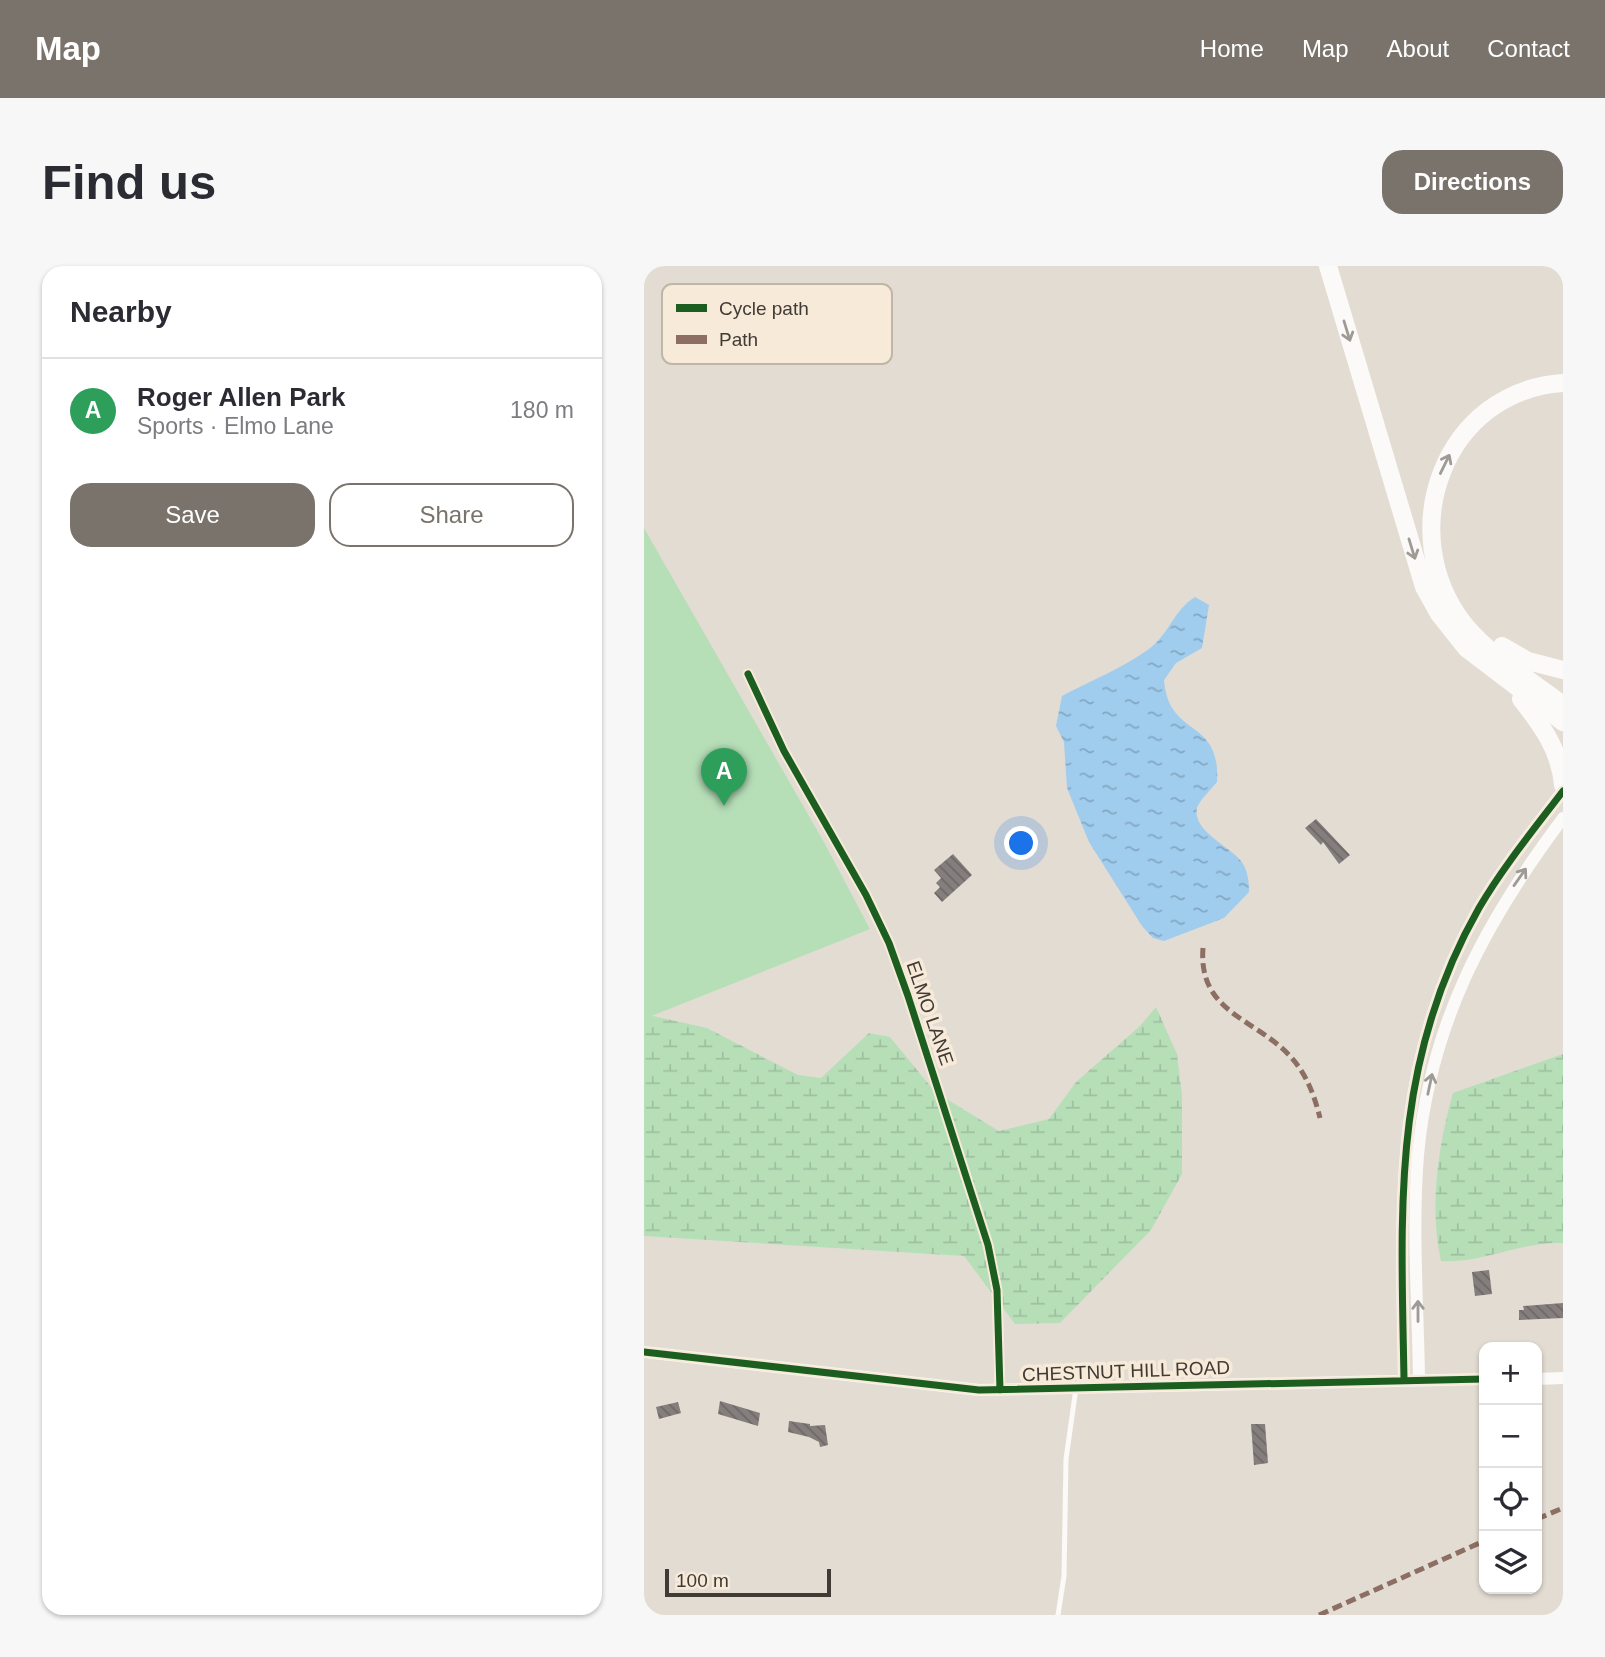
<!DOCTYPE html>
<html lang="en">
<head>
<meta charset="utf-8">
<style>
	body { margin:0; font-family:Helvetica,sans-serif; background:#f7f7f7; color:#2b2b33 }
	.controls { position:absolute; right:21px; bottom:21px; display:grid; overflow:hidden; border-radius:14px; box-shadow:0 2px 5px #0004 }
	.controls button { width:63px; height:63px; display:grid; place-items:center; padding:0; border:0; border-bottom:2px solid #e1e1e2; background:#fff; color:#2b2b33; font:35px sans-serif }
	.scale { position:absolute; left:21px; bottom:18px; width:166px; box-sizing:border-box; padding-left:7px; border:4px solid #403b35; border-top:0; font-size:19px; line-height:24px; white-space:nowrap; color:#403b35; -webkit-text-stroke:5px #f7ead9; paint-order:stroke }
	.you { position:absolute; left:378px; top:578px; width:24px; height:24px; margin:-18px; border:5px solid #fff; border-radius:50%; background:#1a73e8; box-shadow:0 0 0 10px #1a73e833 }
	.badge { display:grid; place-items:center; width:46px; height:46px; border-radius:50%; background:#79736c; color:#fff; font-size:23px; font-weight:700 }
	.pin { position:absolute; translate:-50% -58px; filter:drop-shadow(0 2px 4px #0008) }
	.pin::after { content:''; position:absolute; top:37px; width:24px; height:21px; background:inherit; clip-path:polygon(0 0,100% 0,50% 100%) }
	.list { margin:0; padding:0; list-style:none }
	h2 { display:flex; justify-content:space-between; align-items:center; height:91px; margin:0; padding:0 28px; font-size:30px }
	h2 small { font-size:23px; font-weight:400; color:#7c7c81 }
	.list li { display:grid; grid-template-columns:46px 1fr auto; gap:21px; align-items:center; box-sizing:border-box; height:105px; padding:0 28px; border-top:2px solid #e1e1e2 }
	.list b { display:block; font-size:26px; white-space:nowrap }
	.list p { margin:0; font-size:23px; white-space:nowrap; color:#7c7c81 }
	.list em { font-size:23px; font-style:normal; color:#7c7c81 }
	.actions { display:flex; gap:14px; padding:21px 28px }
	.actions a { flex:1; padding:16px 0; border:2px solid #79736c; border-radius:21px; text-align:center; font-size:24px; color:#79736c }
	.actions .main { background:#79736c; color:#fff }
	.icon { flex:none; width:38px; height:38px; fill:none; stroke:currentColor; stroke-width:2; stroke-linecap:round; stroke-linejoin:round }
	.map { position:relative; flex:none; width:919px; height:1349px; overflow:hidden; border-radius:21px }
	header { display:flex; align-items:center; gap:42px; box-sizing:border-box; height:98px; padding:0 35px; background:#79736c; color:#fff }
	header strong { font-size:33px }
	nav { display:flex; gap:38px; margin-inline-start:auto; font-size:24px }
	.intro { display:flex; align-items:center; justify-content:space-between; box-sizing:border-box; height:168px; padding:0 42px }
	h1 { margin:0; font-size:49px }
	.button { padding:18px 32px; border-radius:21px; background:#79736c; color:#fff; font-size:24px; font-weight:700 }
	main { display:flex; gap:42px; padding:0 42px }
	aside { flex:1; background:#fff; border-radius:21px; box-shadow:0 2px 5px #0004 }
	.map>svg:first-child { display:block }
	.wetland { fill:url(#wetland-marsh) }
	.park { fill:#b6dfb8 }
	.water { fill:url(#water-ripples) }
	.building { fill:url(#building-back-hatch) }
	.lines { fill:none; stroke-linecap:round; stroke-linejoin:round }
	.service { stroke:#fbfaf8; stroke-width:5 }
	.minor { stroke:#fbfaf8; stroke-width:10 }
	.tertiary { stroke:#fbfaf8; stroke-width:12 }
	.motorway { stroke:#fbfaf8; stroke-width:18 }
	.quiet { stroke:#8d6e63; stroke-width:5; stroke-dasharray:10 5; stroke-linecap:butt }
	.cycleway-casing { stroke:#f7ead9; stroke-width:11 }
	.cycleway { stroke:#1b5e20; stroke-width:7 }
	.oneway { stroke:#9e9a96 }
	.labels { text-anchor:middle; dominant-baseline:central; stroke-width:7; stroke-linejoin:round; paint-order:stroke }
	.street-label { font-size:19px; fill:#403b35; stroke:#f7ead9 }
	.key { fill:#f7ead9; stroke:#c0b6a8; stroke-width:2 }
	.key-label { font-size:19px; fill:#403b35 }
</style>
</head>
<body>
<header>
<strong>Map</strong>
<nav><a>Home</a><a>Map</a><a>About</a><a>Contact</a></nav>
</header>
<div class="intro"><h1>Find us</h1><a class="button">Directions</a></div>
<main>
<aside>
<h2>Nearby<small></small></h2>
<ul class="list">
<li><span class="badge" style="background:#2e9e5b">A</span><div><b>Roger Allen Park</b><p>Sports · Elmo Lane</p></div><em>180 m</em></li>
</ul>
<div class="actions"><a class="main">Save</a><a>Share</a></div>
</aside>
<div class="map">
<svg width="919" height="1349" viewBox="0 0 919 1349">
	<defs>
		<pattern id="wetland-marsh" width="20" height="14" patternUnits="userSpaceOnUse" patternTransform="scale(1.75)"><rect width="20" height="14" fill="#b6dfb8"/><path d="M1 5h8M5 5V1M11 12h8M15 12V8" fill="none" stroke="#9ec09f"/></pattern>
		<pattern id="water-ripples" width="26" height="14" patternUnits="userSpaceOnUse" patternTransform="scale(1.75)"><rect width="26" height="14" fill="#a0ccee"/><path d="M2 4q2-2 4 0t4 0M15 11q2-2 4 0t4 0" fill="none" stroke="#84a7c2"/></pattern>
		<pattern id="building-back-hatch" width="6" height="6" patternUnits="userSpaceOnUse" patternTransform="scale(1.75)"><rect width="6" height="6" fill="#847e7d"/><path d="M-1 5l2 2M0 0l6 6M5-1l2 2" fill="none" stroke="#6d6867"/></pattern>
	</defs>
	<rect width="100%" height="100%" fill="#e3dcd3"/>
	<path class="wetland" d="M512 741 533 788 538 829V908L507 964 416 1057 371 1058 320 990 0 970V748L63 762 154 809 177 812 225 767 246 771 291 826 355 865 405 853 432 816 496 760Z
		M919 788V977C877 975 839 998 797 995 785 942 794 879 809 827Z"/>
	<path class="park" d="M0 262 181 578 226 663 0 753Z"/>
	<path class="water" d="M551 331 565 339 558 382 532 397 520 414C525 474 577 450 573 516 567 523 556 534 553 542 548 565 586 580 597 595 604 604 605 616 605 626L580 652 520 675 509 672 498 660 445 576 423 522 420 476 412 460 418 430C446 415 479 402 505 383 526 367 529 345 551 331Z"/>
	<path class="building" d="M672 553 706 589 695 598 679 576 677 579 661 562Z
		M309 588 328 609 298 636 290 627 296 621 292 617 297 612 290 604Z
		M845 1004 848 1028 831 1030 828 1006Z
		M919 1037V1052L875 1054V1044H880L879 1040Z
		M76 1135 116 1147 114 1160 74 1148Z
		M34 1136 37 1147 15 1153 12 1141Z
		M145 1155 166 1158V1160L181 1159 184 1179 176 1181 175 1176 165 1171 144 1166Z
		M607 1158H621L624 1197 610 1199Z"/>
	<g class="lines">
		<path class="service" d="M414 1349 420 1310 422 1193 432 1122"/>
		<path class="minor" d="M104 408 140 485 222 629 245 677 264 730 344 979 353 1024 356 1124"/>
		<path class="tertiary" d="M0 1086 335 1124 840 1113
			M760 1113C757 944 747 796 835 642 859 601 890 563 919 525
			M775 1113C774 1039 768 963 774 889 786 758 841 656 919 552
			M893 1113 919 1112"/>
		<path class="motorway" d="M684 0 780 321 795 348 822 382 919 456
			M919 117C799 125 749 267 820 358 846 390 886 414 919 439
			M858 380 884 395 919 404
			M877 433C898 460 916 484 919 519"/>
		<path class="quiet" d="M559 682C554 746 610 752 645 789 662 807 670 828 676 852
			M893 1253 919 1242
			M675 1349 840 1275"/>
		<g class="cycleway-casing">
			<path id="cycleway" d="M104 408 140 485 222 629 245 677 264 730 344 979 353 1024 356 1124
				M0 1086 335 1124 840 1113
				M760 1113C757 944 747 796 835 642 859 601 890 563 919 525"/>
		</g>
		<use href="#cycleway" class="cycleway"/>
	</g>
	<defs><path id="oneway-shaft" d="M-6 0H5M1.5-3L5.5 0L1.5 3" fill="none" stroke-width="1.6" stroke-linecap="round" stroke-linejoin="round" transform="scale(1.75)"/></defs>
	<g class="oneway">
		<use href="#oneway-shaft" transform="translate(703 65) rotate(73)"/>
		<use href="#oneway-shaft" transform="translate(801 198) rotate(-64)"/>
		<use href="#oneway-shaft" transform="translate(768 283) rotate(73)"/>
		<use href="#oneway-shaft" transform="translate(876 611) rotate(-55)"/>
		<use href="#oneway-shaft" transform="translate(786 818) rotate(-78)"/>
		<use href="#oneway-shaft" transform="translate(774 1045) rotate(-90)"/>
	</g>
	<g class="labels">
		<g class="street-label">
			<text transform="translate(286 747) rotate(71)">ELMO LANE</text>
			<text transform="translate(482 1105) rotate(-2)">CHESTNUT HILL ROAD</text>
		</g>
	</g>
	<rect x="18" y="18" width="230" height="80" rx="10" class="key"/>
	<rect x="32" y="38" width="31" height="8" fill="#1b5e20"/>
	<rect x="32" y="69" width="31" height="9" fill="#8d6e63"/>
	<g class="key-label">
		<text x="75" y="49">Cycle path</text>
		<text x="75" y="80">Path</text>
	</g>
</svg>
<div class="controls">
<button>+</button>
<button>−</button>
<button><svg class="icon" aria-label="locate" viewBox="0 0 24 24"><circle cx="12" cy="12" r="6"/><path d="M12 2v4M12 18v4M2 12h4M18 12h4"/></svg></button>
<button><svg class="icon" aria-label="layers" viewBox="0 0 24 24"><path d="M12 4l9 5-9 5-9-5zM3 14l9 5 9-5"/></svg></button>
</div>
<div class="scale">100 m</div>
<div class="you"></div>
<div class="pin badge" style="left:80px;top:540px;background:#2e9e5b">A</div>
</div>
</main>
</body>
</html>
